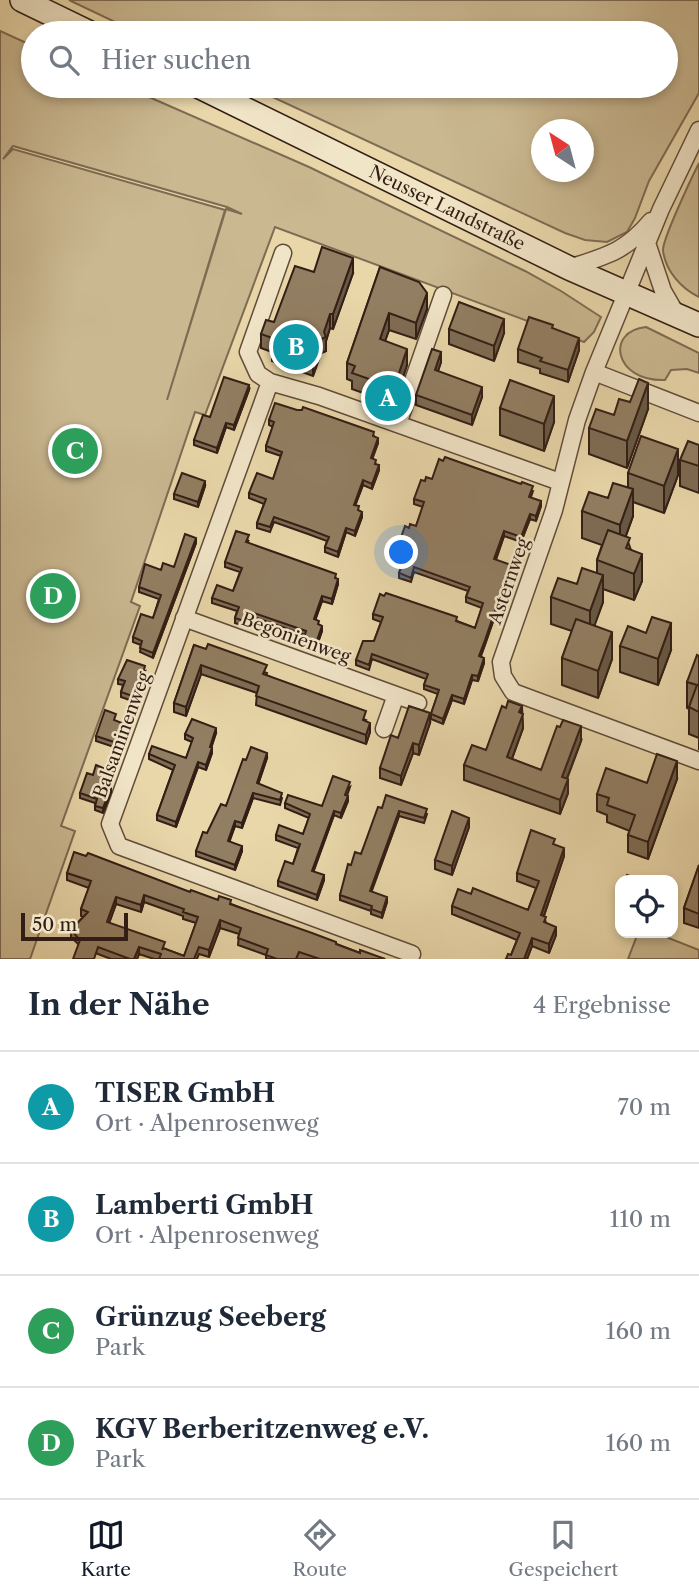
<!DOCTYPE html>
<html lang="de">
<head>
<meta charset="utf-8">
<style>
	body { margin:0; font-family:"Libre Caslon Text",serif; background:#f6f6f7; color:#1f2937 }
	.controls { position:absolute; right:21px; bottom:21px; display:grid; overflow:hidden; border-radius:14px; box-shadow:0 4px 10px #0003 }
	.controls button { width:63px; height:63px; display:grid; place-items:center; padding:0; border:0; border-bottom:2px solid #e0e1e3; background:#fff; color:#1f2937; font:35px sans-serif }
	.compass { position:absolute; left:531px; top:119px; width:63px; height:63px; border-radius:50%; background:#fff; box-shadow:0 4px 10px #0003; rotate:324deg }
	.scale { position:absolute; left:21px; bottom:18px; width:107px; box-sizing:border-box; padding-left:7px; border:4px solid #331e15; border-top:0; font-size:19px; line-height:24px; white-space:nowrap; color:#331e15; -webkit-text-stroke:5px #f1e5c8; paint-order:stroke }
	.you { position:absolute; left:402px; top:553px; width:24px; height:24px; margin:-18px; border:5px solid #fff; border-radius:50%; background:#1a73e8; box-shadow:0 0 0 10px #1a73e833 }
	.badge { display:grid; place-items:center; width:46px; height:46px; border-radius:50%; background:#111827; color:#fff; font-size:23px; font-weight:700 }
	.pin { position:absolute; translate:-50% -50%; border:4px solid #fff; box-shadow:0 2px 7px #0006 }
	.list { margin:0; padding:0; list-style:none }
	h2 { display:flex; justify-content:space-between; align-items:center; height:91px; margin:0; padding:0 28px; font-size:30px }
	h2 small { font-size:23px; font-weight:400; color:#747a83 }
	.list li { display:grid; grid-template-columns:46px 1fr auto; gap:21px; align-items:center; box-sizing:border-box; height:112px; padding:0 28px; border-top:2px solid #e0e1e3 }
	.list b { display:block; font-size:26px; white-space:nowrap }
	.list p { margin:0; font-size:23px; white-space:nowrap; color:#747a83 }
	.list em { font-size:23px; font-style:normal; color:#747a83 }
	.icon { flex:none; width:38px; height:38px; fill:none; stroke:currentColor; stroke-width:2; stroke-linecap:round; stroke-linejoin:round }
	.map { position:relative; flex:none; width:699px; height:959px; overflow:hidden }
	.search { position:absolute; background:#fff; box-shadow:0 4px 10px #0003; left:21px; right:21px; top:21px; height:77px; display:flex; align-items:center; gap:18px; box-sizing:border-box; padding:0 24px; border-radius:38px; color:#747a83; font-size:26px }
	.sheet { height:539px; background:#fff }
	nav { display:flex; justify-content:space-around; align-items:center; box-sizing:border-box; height:98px; border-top:2px solid #e0e1e3; background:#fff; font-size:19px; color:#747a83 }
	nav a { display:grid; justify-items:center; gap:4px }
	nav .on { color:#111827 }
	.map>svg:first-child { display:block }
	.green { fill:#cab891; stroke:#7e6b53; stroke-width:2; fill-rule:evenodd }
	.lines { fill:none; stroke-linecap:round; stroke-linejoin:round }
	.minor-casing { stroke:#604c3a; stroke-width:19 }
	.secondary-casing { stroke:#331e15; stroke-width:26 }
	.minor { stroke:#f1e5c8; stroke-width:16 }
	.secondary { stroke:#f1e5c8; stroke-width:23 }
	.wall { fill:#7e6c54; stroke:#331e15; stroke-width:2; fill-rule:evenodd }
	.shaded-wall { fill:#665845; stroke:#331e15; stroke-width:2 }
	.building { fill:#927e62; stroke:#331e15; stroke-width:2; fill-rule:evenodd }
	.labels { text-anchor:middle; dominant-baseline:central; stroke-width:5; stroke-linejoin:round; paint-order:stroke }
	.street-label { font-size:18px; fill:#331e15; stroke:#f1e5c8 }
</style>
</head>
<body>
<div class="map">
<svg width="699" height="959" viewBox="0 0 699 959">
	<rect width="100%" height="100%" fill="#e9d7aa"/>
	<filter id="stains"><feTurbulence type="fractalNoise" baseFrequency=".00286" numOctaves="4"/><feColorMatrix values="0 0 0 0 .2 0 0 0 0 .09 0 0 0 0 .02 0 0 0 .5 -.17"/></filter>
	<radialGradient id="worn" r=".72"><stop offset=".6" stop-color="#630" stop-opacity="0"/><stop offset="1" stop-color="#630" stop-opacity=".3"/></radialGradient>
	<path class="green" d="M69 0H699V93L649 181 635 218 627 232 607 242 585 240 565 233 249 86H666V33H138ZM542 130H584V172H542Z
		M0 31 33 46V86H124L309 167 525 271 561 291 601 317 594 332 584 342 275 227 205 415 195 412 131 602 140 606 61 826 75 831 30 959H0ZM13 146 227 207 242 214 226 209 167 400 225 210 13 149 3 159Z
		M699 163V297C682 289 665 271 663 250 663 238 692 177 699 163Z
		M646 327 699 353V373L687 369 671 370 665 380C614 382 605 331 646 327Z
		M638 933H656L699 950V959H628Z"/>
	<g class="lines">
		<g class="minor-casing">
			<path id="minor" d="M699 130 661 209 594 372 577 420 554 510 501 662 503 676 513 692 699 761
				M647 243 663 291 678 317
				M283 253 248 352 258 374 270 382 319 396 560 482
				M569 268C606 256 625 252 651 221
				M594 372 699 413
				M270 382 110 824 119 846 412 954
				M398 424 443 295
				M184 618 418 703
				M384 729 396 695"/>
		</g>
		<g class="secondary-casing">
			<path id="secondary" d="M22 0 90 33
				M198 86 569 268 699 325"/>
		</g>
		<use href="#minor" class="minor"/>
		<use href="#secondary" class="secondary"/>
	</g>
	<path class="wall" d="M380 267 427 309 416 339 389 330 385 341 407 365 394 404 352 389V381L347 379V363Z
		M314 272 353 273 333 329 330 328 326 341V351L321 353 313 376 272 361V352L261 348V334L274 322Z
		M449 329 504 333 494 361 449 344Z
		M553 329 579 350 568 382 540 373V369L518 362V349Z
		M441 362 438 371 482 397 472 425 416 405V395Z
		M249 390 234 430 226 427 217 453 194 445V440L210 417Z
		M500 408 554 422 544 451 500 435Z
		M648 409 627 468 589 454V428L614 415Z
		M269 420 374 436 378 443 372 458 379 470 372 489 363 485 355 505 362 517 355 536 346 532 338 557 325 552V547L327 541 308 534 274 522 270 532 257 528V523L264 504 249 498V493L273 479 281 456 266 451V446L273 427 269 425Z
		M699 445V493L680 486V460Z
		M628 473 678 475 664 513 633 502V516L626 536 642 581 634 600 603 589V602L594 626 612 659 598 698 562 685V658L572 631 551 624V597L597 573V560L602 545 582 538V511L628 487Z
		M432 479 533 491 531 497 541 506 536 521 530 519 521 542 504 536 496 560 511 570 505 588 509 595 501 615 496 613 485 645 481 656 484 663 478 681 472 680 464 704 452 700 443 724 431 719V714L438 694 424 689V685L426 679 372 659 369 670 356 665V660L374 641 381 622 373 619V614L457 621 475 628 482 608 466 602V597L468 591 414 572 411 582 399 578V573L406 554 398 551V546L409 528 416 526 423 507 414 504V499L425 481Z
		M205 486 198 507 174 499V494Z
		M249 540 247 543 336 578 338 584 332 604 322 601 315 620 322 631 315 651 303 647V642L305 635 251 616 247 627 235 623V618L237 611 212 603V598L233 591 240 572 225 567V562Z
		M196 543 153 658 140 652 141 645 133 642V637L153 618 159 599 139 592V587L161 570 174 567Z
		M194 645 267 673 266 675 366 720 365 721 370 732 366 744 256 705 257 693 201 674 186 716 174 712V703Z
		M620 646 671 650 658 685 620 672Z
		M699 656V750V738L689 734V709L687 708V682Z
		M145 671 144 673 146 679 138 703 121 697V692L123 685 118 684V679Z
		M522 713 523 728 512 759 541 770 581 741 567 779 568 793 560 814 464 780V765L486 750Z
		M116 721 127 729 120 749 96 741V736Z
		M430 723 419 755 413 753 401 785 380 778V768L398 738Z
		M216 733 211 747 212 753 206 770 198 767 176 827 157 820V815L173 770 149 759V754L186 758 192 742 185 739V734Z
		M267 758 258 784 282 798 280 805 253 798 242 828 235 826 229 841 242 851 235 870 196 856V851L226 806 246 760Z
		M93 775H108L105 785 111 792 103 813 95 810V803L80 798V793Z
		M677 779 648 859 628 852V835L630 831 607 822V815L597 811V794L647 783Z
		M350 787 347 796 348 801 341 818 334 815 313 871 324 880 317 900 278 886V881L293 864 298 848 276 840V835L303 834 309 818 285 808V803L322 806Z
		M382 808 427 814 424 823 399 816 371 892 387 902 382 918 371 914V911L340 900V895L351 865 361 854Z
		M469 827 452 875 435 869V860Z
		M555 845 564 856 544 916 546 923 556 935 549 953 532 946 527 959H506L511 955 517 940 452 914V906L471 894 528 910 536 888 517 881V873Z
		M699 865V928L684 923V908Z
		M67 873 190 892 231 904 360 953 385 959H266V955L238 945 239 934 220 928 209 957 199 954 197 959H154L139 954 137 959H111L98 954 78 944 71 937V930L83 917 81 916V909L89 888 67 880ZM144 902 183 916V919L196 923 184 956 165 949 109 923 116 904 141 912Z"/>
	<path class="shaded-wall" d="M353 258V273L333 329V314Z
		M427 293V309L416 339V323Z
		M389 313V330L380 355V339Z
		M330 314V328L326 341V351L321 353 313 376V362Z
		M504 319V333L494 361V346Z
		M579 338V350L568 382V370Z
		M407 349V365L394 404V388Z
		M441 352V362L435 380V370Z
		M648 383V409L627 468V441Z
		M249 385V390L234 430V425Z
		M482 387V397L472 425V415Z
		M554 396V422L544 451V424Z
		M226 423V427L217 453V448Z
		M378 438V443L371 463V458Z
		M678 449V475L664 513V486Z
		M379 465V470L372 489V484Z
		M363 480V485L354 509V505Z
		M205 481V486L198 507V502Z
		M633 489V516L620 551V525Z
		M541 501V506L536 521V516Z
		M362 512V517L355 536V531Z
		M530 514V519L521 542V537Z
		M346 528V532L338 557V552Z
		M504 531V536L494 564V559Z
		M196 538V543L153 658V653Z
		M642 554V581L634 600V574Z
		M511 565V570L503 593V588Z
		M603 575V602L590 638V611Z
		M338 579V584L332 604V599Z
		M509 590V595L501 615V610Z
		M322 596V601L314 624V619Z
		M496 608V613L479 661V656Z
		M671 623V650L658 685V659Z
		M322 626V631L315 651V646Z
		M612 632V659L598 698V671Z
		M484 658V663L478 681V676Z
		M201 665V674L186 716V707Z
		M146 674V679L138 703V698Z
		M472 675V680L464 704V699Z
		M452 695V700L443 724V719Z
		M522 706 523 728 507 772V757Z
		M430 713V723L419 755V745Z
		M370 723V732L366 744V735Z
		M127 725V729L120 749V744Z
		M581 726V741L562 791V777Z
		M216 728V733L210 752V747Z
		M413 743V753L401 785V776Z
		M212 748V753L206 770V765Z
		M267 753V758L257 788V783Z
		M677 761V779L648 859V842Z
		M198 762V767L176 827V822Z
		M568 779V793L560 814V800Z
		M111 787V792L103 813V808Z
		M253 793V798L242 828V823Z
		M348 796V801L341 818V813Z
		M334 811V815L312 876V871Z
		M399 811V816L370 896V891Z
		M469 818V827L452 875V866Z
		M235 821V826L228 846V841Z
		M242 846V851L235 870V865Z
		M564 848V856L541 924V915Z
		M324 875V880L317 900V895Z
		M144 895V902L141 912V905Z
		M116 897V904L107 929V922Z
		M387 897V902L382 918V913Z
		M220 920V928L209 957V950Z
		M556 927V935L549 953V944Z
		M532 938V946L527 959H524Z
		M139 947V954L137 959H134Z"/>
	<path class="building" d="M322 247 353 258 333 314H330L324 332 326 337 321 339 313 362 272 347 275 339 261 334 266 320 274 322 295 266 314 272Z
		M380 267 419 282 427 293 416 323 389 313 380 339 407 349 394 388 352 373 355 366 347 363Z
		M459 302 504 319 494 346 449 329Z
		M529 317 553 325 552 328 579 338 568 370 540 361 542 358 518 349Z
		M432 349 441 352 435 370 482 387 472 415 416 395Z
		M224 377 249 385 234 425 226 423 217 448 194 440 203 415 210 417Z
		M639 379 648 383 627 441 589 428 596 409 614 415 619 399 630 402Z
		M510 380 554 396 544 424 500 408Z
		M275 403 297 410H302L303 407 374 432 373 436 378 438 371 458 376 460 375 464 379 465 372 484 363 480 354 505 359 506 358 510 362 512 355 531 346 528 338 552 325 547 329 537 308 529 274 517 270 527 257 523 266 499 249 493 257 473 273 479 282 452 266 446 274 422 269 420Z
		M641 436 678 449 664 486 628 473Z
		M688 441 699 445V466L680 460Z
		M445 457 521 484 522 482 533 486 529 497 541 501 536 516 530 514 521 537 504 531 494 559 511 565 503 588 509 590 501 610 496 608 485 640 479 656 484 658 478 676 472 675 464 699 452 695 443 719 431 714 439 690 424 685 428 674 372 654 369 665 356 660 363 641H374L383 617 373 614 380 594 384 596 386 593 457 617 456 621 475 628 483 603 466 597 470 587 414 567 411 578 399 573 408 549 398 546 405 526 409 528 410 524 416 526 424 502 414 499 421 480 425 481 426 477 432 479 439 459 443 461Z
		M182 473 205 481 198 502 174 494Z
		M613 483 633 489 620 525 582 511 589 492 608 498Z
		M608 530 630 538 626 548 642 554 634 574 597 560Z
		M236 531 249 535 246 542 336 574 335 578 338 579 332 599 322 596 314 619 319 621 318 624 322 626 315 646 303 642 306 631 251 612 247 622 235 618 239 607 212 598 217 585 233 591 242 568 225 562Z
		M185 534 196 538 153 653 140 648 142 641 133 637 141 614 153 618 161 595 139 587 145 564 161 570 163 563 174 567Z
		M582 568 603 575 590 611 551 597 558 578 577 584Z
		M652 617 671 623 658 659 620 646 628 626 646 633Z
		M576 619 612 632 598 671 562 658Z
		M208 644 267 665 263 674 366 711 363 720 370 723 366 735 256 696 259 686 201 665 186 707 174 703 194 645 206 649Z
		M697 655 699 656V712L689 707 697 685 687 682Z
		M127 660 145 666 143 673 146 674 138 698 121 692 125 681 118 679Z
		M508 701 522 706 519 712 523 714 507 757 541 770 557 726 560 727 563 720 581 726 562 777 568 779 560 800 464 765 472 745 486 750 502 706 506 708Z
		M409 706 430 713 419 745 413 743 401 776 380 768 391 735 398 738Z
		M105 710 116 714 114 720 127 725 120 744 96 736Z
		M192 719 216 728 210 747 212 748 206 765 198 762 176 822 157 815 175 765 149 754 152 746 186 758 193 738 185 734Z
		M251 747 267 753 257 783 282 793 280 800 253 793 242 823 235 821 228 841 242 846 235 865 196 851 203 832 207 833 221 804 226 806 243 759 246 760Z
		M657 754 677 761 648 842 628 835 635 815 607 805 609 798 597 794 606 768 647 783Z
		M96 765 108 770 103 784 111 787 103 808 95 806 97 799 80 793 87 773 93 775Z
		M333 776 350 782 345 795 348 796 341 813 334 811 312 871 324 875 317 895 278 881 285 861 293 864 300 844 276 835 279 825 303 834 310 814 285 803 288 795 322 806Z
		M386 795 427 809 424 818 399 811 370 891 387 897 382 913 371 909 372 906 340 895 348 864 351 865 355 852 361 854 378 807 382 808Z
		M452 811 469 818 452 866 435 860Z
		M531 830 555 839 553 844 564 848 541 915 546 917 544 922 556 927 549 944 532 938 524 959H506L508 954 511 955 520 933 452 906 458 889 471 894 473 888 528 910 539 881 517 873Z
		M74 852 86 856 88 853 190 892 191 890 218 900 219 896 231 900 230 904 312 933 336 942V944L360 953V950L385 959H320L299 952 296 959H277L266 955 268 949 238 938 241 928 220 920 209 950 199 947 194 959H159L161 954 139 947 134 959H130L98 947 94 959H73L80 940 71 930 88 912 81 909 91 881 67 873ZM144 895 184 909 183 912 198 917 184 956 163 948 162 950 165 942 107 922 116 897 141 905Z
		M699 865V914L684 908Z
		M627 875 641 880H625Z"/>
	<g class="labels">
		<g class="street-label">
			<text transform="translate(447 208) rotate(26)">Neusser Landstraße</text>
			<text transform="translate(509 581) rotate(-71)">Asternweg</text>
			<text transform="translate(296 638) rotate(20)">Begonienweg</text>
			<text transform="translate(122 735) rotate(-70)">Balsaminenweg</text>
		</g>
	</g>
	<rect width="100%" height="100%" filter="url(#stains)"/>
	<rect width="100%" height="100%" fill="url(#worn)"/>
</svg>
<div class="controls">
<button><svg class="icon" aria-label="locate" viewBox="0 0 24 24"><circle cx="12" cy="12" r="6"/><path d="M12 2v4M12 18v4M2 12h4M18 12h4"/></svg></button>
</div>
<svg class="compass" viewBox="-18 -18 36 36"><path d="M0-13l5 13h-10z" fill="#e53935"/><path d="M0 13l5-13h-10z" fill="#747a83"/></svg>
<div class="scale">50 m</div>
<div class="you"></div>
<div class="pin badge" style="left:388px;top:398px;background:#0f9aa8">A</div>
<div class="pin badge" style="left:296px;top:347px;background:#0f9aa8">B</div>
<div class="pin badge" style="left:75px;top:451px;background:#2e9e5b">C</div>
<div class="pin badge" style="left:53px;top:596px;background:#2e9e5b">D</div>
<div class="search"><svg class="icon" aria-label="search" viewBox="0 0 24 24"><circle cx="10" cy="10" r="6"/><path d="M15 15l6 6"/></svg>Hier suchen</div>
</div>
<section class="sheet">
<h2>In der Nähe<small>4 Ergebnisse</small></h2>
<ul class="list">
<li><span class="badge" style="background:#0f9aa8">A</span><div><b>TISER GmbH</b><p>Ort · Alpenrosenweg</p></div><em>70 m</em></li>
<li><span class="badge" style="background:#0f9aa8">B</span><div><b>Lamberti GmbH</b><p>Ort · Alpenrosenweg</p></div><em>110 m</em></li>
<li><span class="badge" style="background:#2e9e5b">C</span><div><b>Grünzug Seeberg</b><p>Park</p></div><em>160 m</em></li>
<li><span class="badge" style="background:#2e9e5b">D</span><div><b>KGV Berberitzenweg e.V.</b><p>Park</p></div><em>160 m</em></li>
</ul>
</section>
<nav>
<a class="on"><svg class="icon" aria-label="map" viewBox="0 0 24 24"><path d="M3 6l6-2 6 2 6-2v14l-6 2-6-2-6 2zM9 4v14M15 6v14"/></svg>Karte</a>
<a><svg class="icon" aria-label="directions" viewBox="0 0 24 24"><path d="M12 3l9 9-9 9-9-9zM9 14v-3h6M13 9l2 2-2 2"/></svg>Route</a>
<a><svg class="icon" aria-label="saved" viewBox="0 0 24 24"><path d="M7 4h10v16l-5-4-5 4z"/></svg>Gespeichert</a>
</nav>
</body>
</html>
